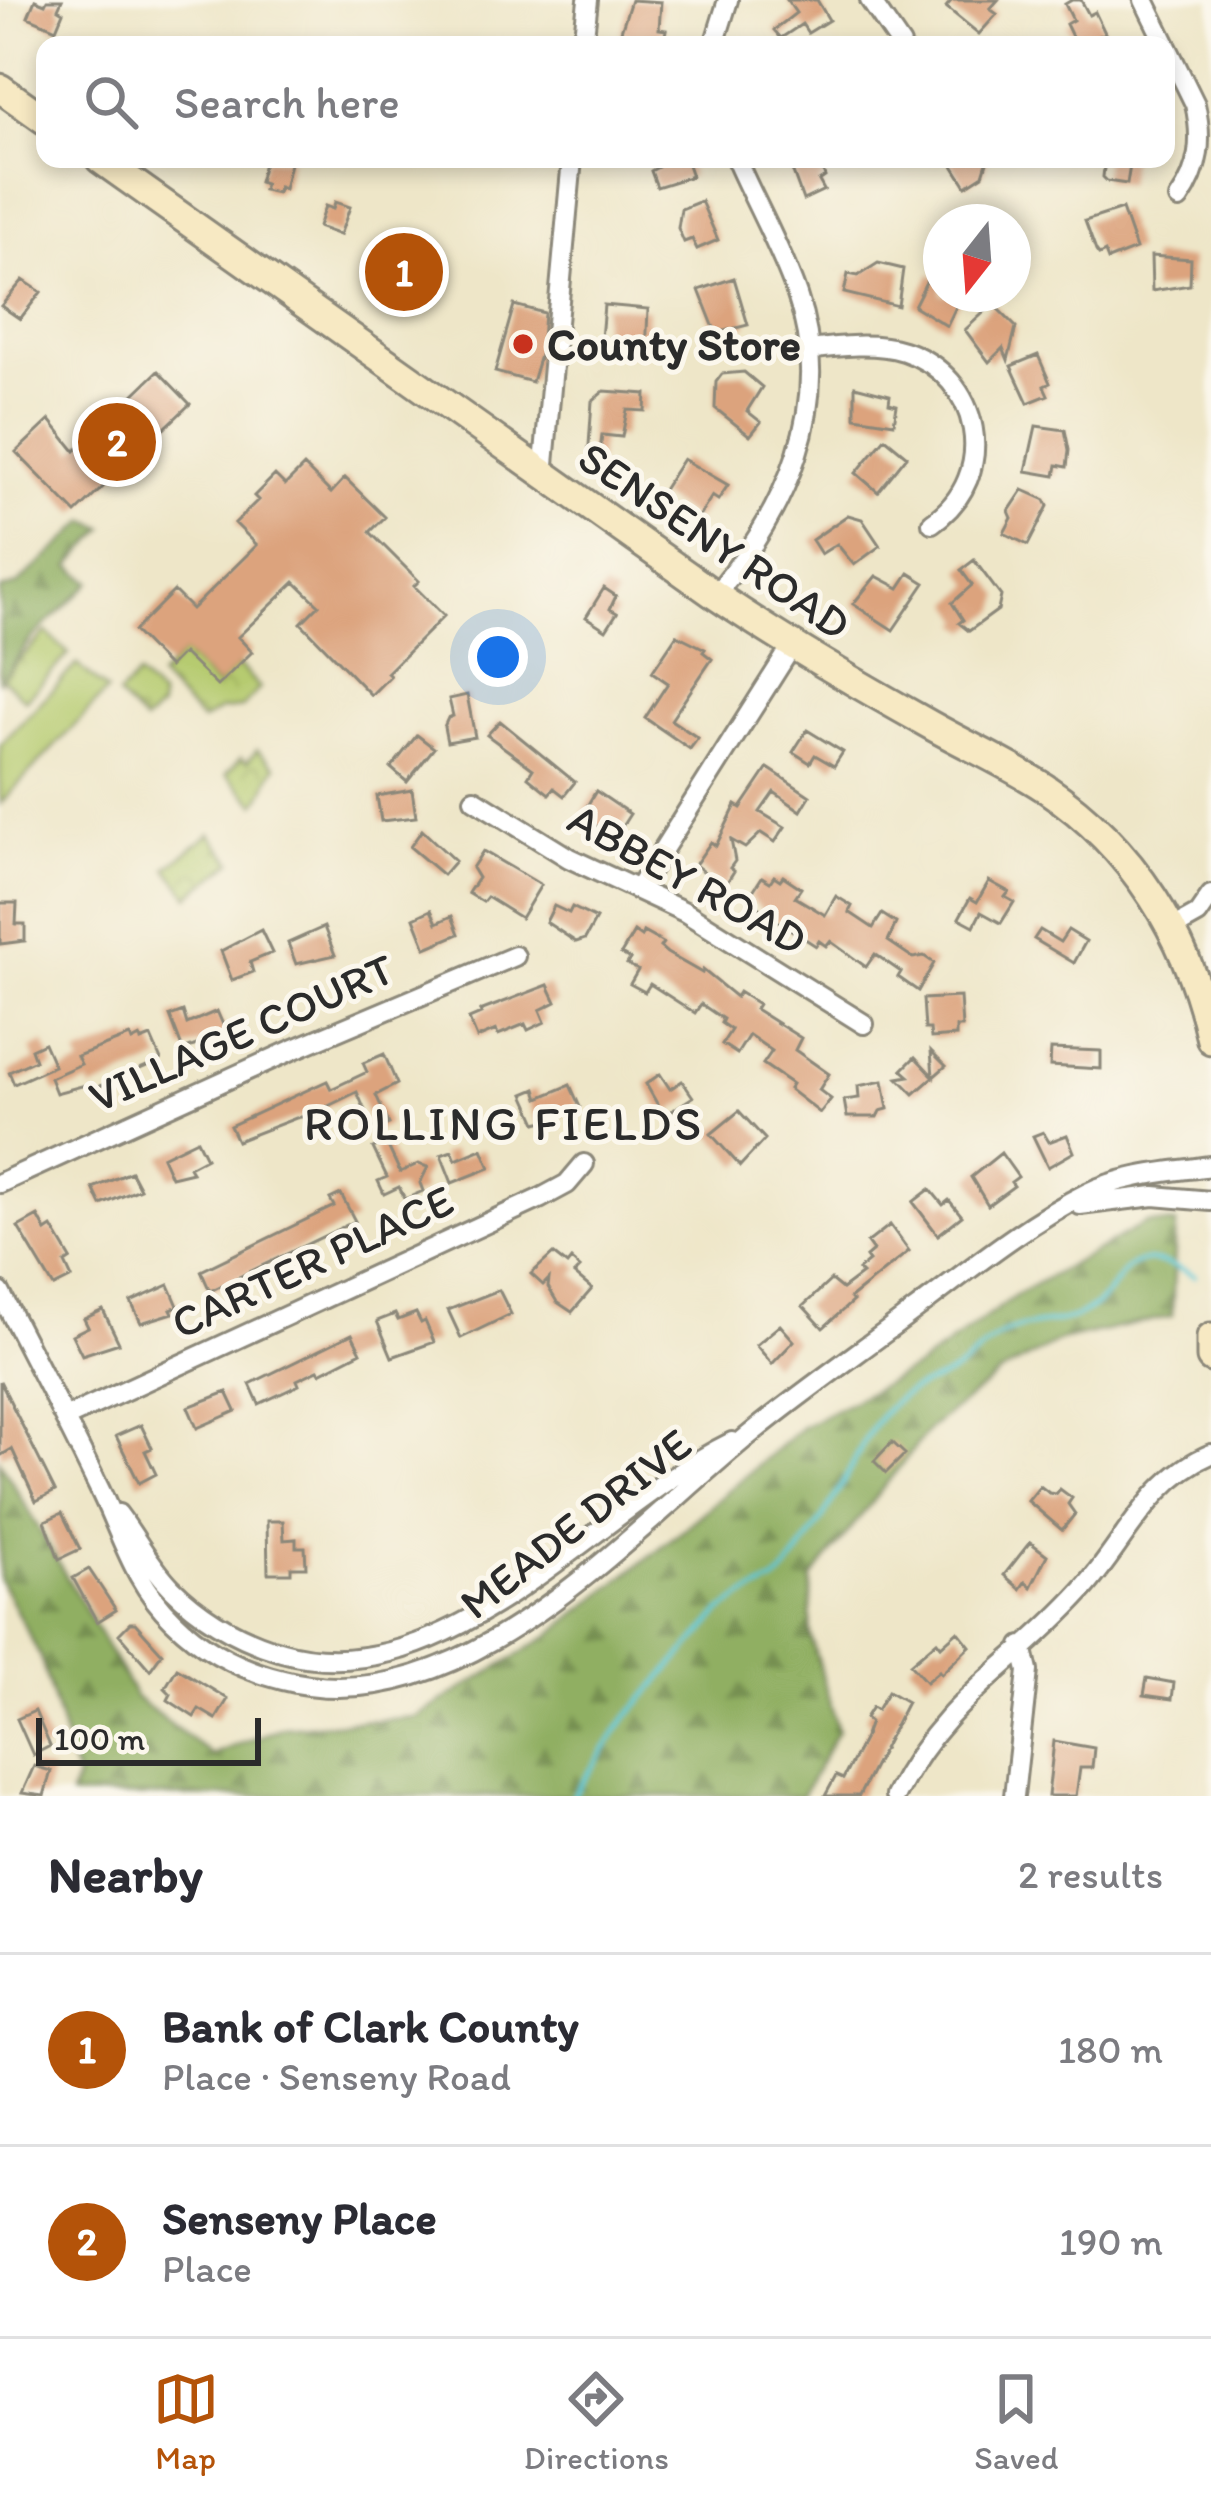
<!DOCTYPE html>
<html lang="en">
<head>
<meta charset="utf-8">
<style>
	body { margin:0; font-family:Itim,sans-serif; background:#f2f2f3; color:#2b2b33 }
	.compass { position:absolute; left:923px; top:204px; width:108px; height:108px; border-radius:50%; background:#fff; box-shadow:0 6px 18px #0003; rotate:197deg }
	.scale { position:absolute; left:36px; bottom:30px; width:225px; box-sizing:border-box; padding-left:12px; border:6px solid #2b2b2b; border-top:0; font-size:33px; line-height:42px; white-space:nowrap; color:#2b2b2b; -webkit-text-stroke:9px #fbf7ec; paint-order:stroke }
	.you { position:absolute; left:498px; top:657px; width:42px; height:42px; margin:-30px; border:9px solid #fff; border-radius:50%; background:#1a73e8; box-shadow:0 0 0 18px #1a73e833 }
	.badge { display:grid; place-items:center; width:78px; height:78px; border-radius:50%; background:#b45309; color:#fff; font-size:39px; font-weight:700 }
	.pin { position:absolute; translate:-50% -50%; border:6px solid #fff; box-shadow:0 3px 12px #0006 }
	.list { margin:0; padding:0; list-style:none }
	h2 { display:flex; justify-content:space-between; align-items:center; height:156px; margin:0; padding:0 48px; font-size:51px }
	h2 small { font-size:39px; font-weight:400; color:#7c7c81 }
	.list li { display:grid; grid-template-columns:78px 1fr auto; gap:36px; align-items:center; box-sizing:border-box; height:192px; padding:0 48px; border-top:3px solid #e1e1e2 }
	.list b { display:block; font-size:45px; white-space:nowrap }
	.list p { margin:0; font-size:39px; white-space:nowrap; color:#7c7c81 }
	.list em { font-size:39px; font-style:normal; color:#7c7c81 }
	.icon { flex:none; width:66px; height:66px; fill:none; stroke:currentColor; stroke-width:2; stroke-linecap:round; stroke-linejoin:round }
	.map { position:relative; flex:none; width:1211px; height:1796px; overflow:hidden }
	.search { position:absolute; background:#fff; box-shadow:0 6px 18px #0003; left:36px; right:36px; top:36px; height:132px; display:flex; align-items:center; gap:30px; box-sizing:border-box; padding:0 42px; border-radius:24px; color:#7c7c81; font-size:45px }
	.sheet { height:540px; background:#fff }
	nav { display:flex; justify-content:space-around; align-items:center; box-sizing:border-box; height:168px; border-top:3px solid #e1e1e2; background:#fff; font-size:33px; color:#7c7c81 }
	nav a { display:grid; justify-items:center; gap:6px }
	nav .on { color:#b45309 }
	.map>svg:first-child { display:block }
	.grass { fill:#b6cb6f; stroke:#707b4d; stroke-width:3 }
	.forest { fill:url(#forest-firs); stroke:#5e6d46; stroke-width:3 }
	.park { fill:url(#park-crowns); stroke:#707b4d; stroke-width:3 }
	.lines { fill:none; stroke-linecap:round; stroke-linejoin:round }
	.stream { stroke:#5bc7d5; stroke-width:4.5 }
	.building { fill:#dca37d }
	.street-casing { stroke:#8c887a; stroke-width:24 }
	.secondary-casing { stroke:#8c887a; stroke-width:33 }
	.street { stroke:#fff; stroke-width:18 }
	.secondary { stroke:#f7e9c3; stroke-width:27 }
	.poi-dot { fill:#c8321e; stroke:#fbf7ec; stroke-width:4.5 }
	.labels { text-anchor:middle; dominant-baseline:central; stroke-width:10; stroke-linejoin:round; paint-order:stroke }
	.poi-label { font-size:45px; font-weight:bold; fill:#2b2b2b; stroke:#fbf7ec; text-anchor:start }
	.street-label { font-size:45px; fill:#2b2b2b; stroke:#fbf7ec }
	.neighbourhood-label { font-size:48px; letter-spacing:3px; fill:#2b2b2b; stroke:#fbf7ec }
</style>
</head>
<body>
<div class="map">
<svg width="1211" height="1796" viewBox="0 0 1211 1796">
	<defs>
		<pattern id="forest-firs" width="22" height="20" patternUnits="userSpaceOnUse" patternTransform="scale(3)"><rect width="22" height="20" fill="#90af62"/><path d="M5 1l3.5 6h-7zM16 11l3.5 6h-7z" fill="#768f51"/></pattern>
		<pattern id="park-crowns" width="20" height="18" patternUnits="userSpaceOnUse" patternTransform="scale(3)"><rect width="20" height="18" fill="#b6cb6f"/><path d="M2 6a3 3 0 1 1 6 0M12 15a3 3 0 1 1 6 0" fill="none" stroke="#9dae60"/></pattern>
	</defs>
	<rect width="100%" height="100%" fill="#fbf7ec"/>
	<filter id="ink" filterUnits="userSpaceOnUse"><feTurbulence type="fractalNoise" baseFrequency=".00833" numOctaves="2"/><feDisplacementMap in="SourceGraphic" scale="24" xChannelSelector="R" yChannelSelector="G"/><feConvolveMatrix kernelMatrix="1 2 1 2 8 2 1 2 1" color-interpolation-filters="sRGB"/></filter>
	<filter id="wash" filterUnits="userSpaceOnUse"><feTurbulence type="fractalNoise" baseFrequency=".004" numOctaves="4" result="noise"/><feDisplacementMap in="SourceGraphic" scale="48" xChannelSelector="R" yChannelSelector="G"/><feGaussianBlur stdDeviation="2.7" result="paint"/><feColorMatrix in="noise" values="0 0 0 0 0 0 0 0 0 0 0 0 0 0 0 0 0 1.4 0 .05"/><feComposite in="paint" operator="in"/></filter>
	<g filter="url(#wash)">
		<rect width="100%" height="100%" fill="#eee6c8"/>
		<path class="grass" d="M77 664 107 691 0 804V745Z"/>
		<path class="forest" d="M87 521 105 528 70 566 91 582 32 638 0 681V590L17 585Z
			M1146 1223 1176 1224 1172 1316 1059 1341 1001 1373 930 1428 812 1578 810 1634 838 1730 802 1796H70L77 1779 40 1656 0 1580V1461L136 1698 212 1755 283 1727 417 1717 549 1636 684 1529 802 1427 919 1366 1018 1294Z"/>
		<path class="park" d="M46 632 69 654 25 700 2 678Z
			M183 653 216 686 238 665 260 688 241 708 220 710 202 721 159 678Z
			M138 676 160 697V708L144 723 118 696Z
			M257 750 276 767C265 779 268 792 256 804L226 774 241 758 247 762Z
			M210 834 233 862 189 896 167 868Z"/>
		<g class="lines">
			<path class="stream" d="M573 1796 626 1718 720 1613 741 1598 776 1581 787 1570C809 1540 829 1509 846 1477 860 1452 868 1427 889 1407 915 1381 937 1385 960 1368 975 1357 987 1342 1003 1334 1026 1322 1051 1326 1075 1317 1134 1295 1107 1232 1195 1276"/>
		</g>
		<g id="blocks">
			<path class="building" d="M35 0 45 4 47 0H62L58 9 63 12 56 29 28 17Z
				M631 0 661 2 659 29 666 30 663 45 627 40 628 35 620 34Z
				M787 0H817L829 20 808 33 802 24 781 38 774 30 796 13Z
				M952 0H998L990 9 997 14 979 34 946 7Z
				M1072 0H1081L1089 15 1095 12 1105 33 1085 43 1083 39 1075 43 1066 24 1073 20 1065 4Z
				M265 159H291L284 189 279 187 277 193 263 190 265 184 259 182Z
				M655 159H686L692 176 657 187 651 171 658 167Z
				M788 159H826L822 168 825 177 819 181 824 190 803 200Z
				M949 159H988L983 175 966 186Z
				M1105 159H1131L1127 184 1107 181 1103 177Z
				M701 201 718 240 697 249 692 239 684 242 678 228 681 209Z
				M335 202 350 207 340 235 318 227 325 206 333 209Z
				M1122 209 1136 249 1108 260 1105 252 1099 255 1096 251 1085 221Z
				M407 255 438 260 431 299 399 293 400 285 371 280 375 259 406 264Z
				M1151 256 1191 259 1190 285 1152 291Z
				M878 263 903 269 898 306 844 293 848 274 858 276Z
				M930 274 941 280V294H962L947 326 914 306Z
				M734 278 748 325 716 333 699 290Z
				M23 280 41 292 20 319 1 306Z
				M993 304 1016 327 1008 360 1003 348 989 362 965 330Z
				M514 305 544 313 541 352 532 382 495 372Z
				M604 305 648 309 646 354 600 350Z
				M1038 355 1050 383 1044 386 1048 395 1028 403 1011 366Z
				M158 371 190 404 76 513 16 452 50 420 75 451Z
				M744 372 762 387 747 411 761 422 750 436 715 408 716 382 722 374Z
				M855 386 890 395 889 403 897 405 894 423 855 417Z
				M604 391 646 394 645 411 627 410 622 437 602 435 599 461 588 460 592 401Z
				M1036 426 1065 430 1069 450 1067 467 1057 465 1055 476 1026 471Z
				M885 438 907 456 878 492 856 473Z
				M683 459 728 485 718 500 712 496 697 520 659 496Z
				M304 466 331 493 345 478 385 517 370 532 419 581 414 586 444 616 387 673 390 676 371 695 301 623 319 605 295 582 238 637 252 652 217 686 183 653 169 667 134 631 174 591 192 609 257 545 235 523 258 500 254 496 275 475 285 485Z
				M1023 490 1045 500 1048 506 1028 545 1004 533 1012 518 1009 511Z
				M848 515 862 519 880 546 854 565 837 544 821 554 812 540Z
				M974 560 1001 596 998 610 969 631 959 623 963 620 952 603 972 585 961 570Z
				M909 573 925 583 893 630 853 604 876 576 899 588Z
				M604 588 616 596 610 609 617 613 606 630 586 617Z
				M677 635 705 649 703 652 712 659 671 720 698 738 690 749 645 718 668 683 652 672Z
				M467 695 475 737 447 742 444 727 448 718 453 716 449 699Z
				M500 721 575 782 564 796 554 788 549 794 528 777 533 769 487 735Z
				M807 730 843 752 834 766 815 755 810 763 793 752Z
				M417 735 434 748 407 782 391 768Z
				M768 768 810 796 801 811 774 792 760 812 785 827 775 842 761 833 745 848 731 840 735 861 730 868 734 871 724 887 695 865 711 842 716 846 736 805 741 808Z
				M412 790 416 817 381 821 377 796Z
				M596 791 630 814 621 828 610 821 603 830 581 816Z
				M422 830 455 861 443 875 410 847Z
				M483 851 541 885 521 918 487 897 483 902 468 893 478 878 472 868Z
				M774 876 780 880 783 876 801 888 795 897 825 915 836 896 852 906 849 912 873 928 882 914 896 923 888 941 913 958 924 956 934 963 918 991 898 977 901 972 875 954 866 967 830 941 826 946 819 941 816 946 765 913 749 897 762 877 770 882Z
				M989 881 1009 892 1005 897 1014 902 1001 923 981 912 974 926 959 918 970 898 977 902Z
				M0 903H17L16 924H25V941L0 944Z
				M554 906 569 913 572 907 596 919 585 939 576 942 546 922Z
				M431 910 437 923 452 916 459 934 426 948 414 918Z
				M324 927 335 955 296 964 288 943Z
				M261 930 272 953 250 962 253 972 232 980 221 951Z
				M1040 930 1060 942 1068 930 1086 941 1074 963 1034 939Z
				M634 932 641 937 643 932 663 943 660 947 667 953 702 973 703 970 736 997 739 992 758 1004 755 1009 801 1038 795 1050 829 1074 819 1090 831 1099 820 1113 789 1089 792 1084 763 1064 772 1051 749 1035 737 1054 722 1044 731 1030 721 1023 723 1019 701 1004 695 1013 650 984 645 992 630 984 638 970 627 964 630 959 621 954Z
				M548 985 556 1002 540 1010 545 1022 528 1030 525 1024 498 1035 496 1030 477 1038 469 1019 481 1014 480 1011Z
				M960 997 962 1027H956V1036L931 1038 930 1029H925L923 999Z
				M183 1011 187 1024 217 1011 227 1034 183 1050 170 1016Z
				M130 1036 132 1041 140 1037 141 1041 151 1037 161 1060 91 1090 89 1084 56 1093 50 1078 81 1064 77 1056Z
				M44 1043 54 1066 14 1084 9 1072 35 1060 31 1049Z
				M1051 1049 1101 1051V1069L1050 1066Z
				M931 1051 946 1066 914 1094 898 1078 909 1076 902 1070 915 1057 933 1076Z
				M384 1054 397 1084 376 1095 389 1124 374 1131 357 1092 318 1111 320 1114 308 1120 306 1116 296 1118 237 1141 230 1126 327 1081 331 1089 367 1072 363 1063Z
				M660 1074 670 1089 682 1081 693 1097 664 1116 646 1084Z
				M883 1081 888 1109 880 1111 877 1117H847L844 1100 859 1098 858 1086Z
				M570 1085 580 1107 564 1115 562 1110 552 1119 537 1123 524 1094 536 1089 539 1098Z
				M739 1111 765 1139 740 1166 711 1134Z
				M1043 1132 1049 1142 1067 1135 1074 1152 1048 1167 1033 1136Z
				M197 1140 206 1158 189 1167 192 1172 171 1177 162 1157Z
				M386 1142 400 1172 418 1164 428 1167 420 1183 423 1191 405 1199 399 1187 384 1194 378 1181 387 1177 373 1148Z
				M482 1149 490 1168 452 1183 441 1155 452 1151 456 1160Z
				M1001 1153 1018 1177 1011 1182 1014 1186 988 1205 971 1177Z
				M131 1172 140 1189 101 1205 93 1188Z
				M930 1189 943 1205 949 1200 962 1216 938 1235 913 1202Z
				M341 1194 355 1221 210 1291 201 1271 334 1206 330 1199Z
				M38 1216 46 1231 52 1227 71 1259 65 1263 72 1278 54 1287 18 1227Z
				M890 1225 909 1251 850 1298 853 1301 823 1328 803 1306 831 1280 842 1289 862 1274 858 1270 869 1261 866 1257 873 1251 867 1243Z
				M553 1254 567 1265 571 1260 580 1268 574 1274 592 1289 572 1312 557 1302 548 1287 549 1279 543 1285 531 1274Z
				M169 1285 178 1306 171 1309 173 1313 141 1323 131 1302Z
				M499 1290 511 1314 461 1338 448 1310Z
				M103 1310 119 1343 82 1355 72 1335 88 1327 84 1319Z
				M416 1313 421 1323 425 1321 434 1342 392 1357 377 1321 395 1314 398 1320Z
				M780 1325 794 1341 772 1364 756 1345Z
				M352 1334 361 1352 320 1373 318 1370 297 1380 299 1385 259 1404 250 1384Z
				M0 1381 55 1491 36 1501 12 1449 0 1456Z
				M227 1392 236 1411 197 1428 188 1407Z
				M141 1425 152 1448 145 1451 156 1474 139 1483 116 1436Z
				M892 1442 905 1454 886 1473 874 1461Z
				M1040 1486 1049 1493 1056 1494 1060 1489 1072 1498 1068 1504 1075 1514 1062 1530 1028 1501Z
				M62 1513 80 1549 59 1559 45 1521Z
				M267 1521H283L284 1540 296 1539V1547H305L306 1567H291V1573H268Z
				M1030 1542 1047 1555 1031 1587 1025 1582 1020 1589 1004 1575Z
				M89 1569 116 1610 97 1622 73 1578Z
				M130 1623H135L162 1653 150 1670 119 1634Z
				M958 1631 970 1646 941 1674 939 1671 926 1682 910 1664 937 1641 941 1646Z
				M177 1668 228 1699 216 1719 199 1709 194 1717 168 1700 171 1694 165 1688Z
				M1147 1678 1174 1683 1172 1699 1144 1695Z
				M888 1691 907 1702 859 1796H825L836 1776 843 1779 865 1736 870 1722 865 1718 872 1707 877 1710Z
				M35 1711 50 1746 33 1755 17 1719Z
				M1054 1741 1094 1748 1092 1768H1080L1076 1796H1048Z
				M34 1766 51 1771 44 1796 22 1793Z"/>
		</g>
	</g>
	<g filter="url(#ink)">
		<use href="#blocks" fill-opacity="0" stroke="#8c887a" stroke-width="3"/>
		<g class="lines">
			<g class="street-casing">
				<path id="street" d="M870 0 901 45
					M1144 0 1195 104C1203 140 1200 169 1179 199
					M583 45 588 0
					M714 45 728 0
					M809 350C839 346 875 342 904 351 981 376 1001 475 932 523
					M543 475 572 159
					M715 595C785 512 835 405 797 295 781 248 756 205 736 159
					M474 799 569 858 685 912 864 1024
					M638 889 792 646
					M1173 928 1198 914 1211 895
					M0 1183 292 1050 515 956
					M1080 1205 1154 1196 1211 1201
					M0 1292C33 1357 67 1421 98 1486 122 1534 133 1582 173 1620 203 1650 242 1670 283 1680 464 1727 628 1532 754 1431 806 1389 861 1351 914 1311 970 1269 1025 1224 1087 1193 1126 1174 1169 1172 1211 1166
					M65 1418 541 1198 567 1184 584 1164
					M118 1514C137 1539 150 1566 172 1588 203 1619 241 1640 282 1652 448 1699 593 1510 732 1442
					M895 1796C945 1697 1011 1669 1080 1593 1125 1545 1147 1481 1211 1454
					M1014 1796 1028 1671 1022 1646"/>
			</g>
			<g class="secondary-casing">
				<path id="secondary" d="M0 88 45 120
					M100 159 715 595C783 641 853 682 925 722 965 745 1007 763 1045 788 1133 847 1189 937 1211 1040
					M1211 1337V1358"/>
			</g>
			<use href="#street" class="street"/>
			<use href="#secondary" class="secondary"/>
		</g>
	</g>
	<circle class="poi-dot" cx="523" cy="344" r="12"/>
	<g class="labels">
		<g class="poi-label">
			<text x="547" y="344">County Store</text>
		</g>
		<g class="street-label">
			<text transform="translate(715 540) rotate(34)">SENSENY ROAD</text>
			<text transform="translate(688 878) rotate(29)">ABBEY ROAD</text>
			<text transform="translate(241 1032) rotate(-24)">VILLAGE COURT</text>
			<text transform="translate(312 1261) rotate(-25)">CARTER PLACE</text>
			<text transform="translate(575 1523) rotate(-38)">MEADE DRIVE</text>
		</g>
		<g class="neighbourhood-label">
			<text x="504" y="1123">ROLLING FIELDS</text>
		</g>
	</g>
</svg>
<svg class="compass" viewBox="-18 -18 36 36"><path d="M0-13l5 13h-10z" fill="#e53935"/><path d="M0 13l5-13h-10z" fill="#7c7c81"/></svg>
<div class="scale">100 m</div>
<div class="you"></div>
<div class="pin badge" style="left:404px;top:272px">1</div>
<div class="pin badge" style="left:117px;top:442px">2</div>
<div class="search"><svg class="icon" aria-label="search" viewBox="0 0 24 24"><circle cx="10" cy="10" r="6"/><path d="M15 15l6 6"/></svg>Search here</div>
</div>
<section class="sheet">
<h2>Nearby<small>2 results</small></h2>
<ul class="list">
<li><span class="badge">1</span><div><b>Bank of Clark County</b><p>Place · Senseny Road</p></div><em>180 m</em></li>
<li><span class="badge">2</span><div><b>Senseny Place</b><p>Place</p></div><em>190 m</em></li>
</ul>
</section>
<nav>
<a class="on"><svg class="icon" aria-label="map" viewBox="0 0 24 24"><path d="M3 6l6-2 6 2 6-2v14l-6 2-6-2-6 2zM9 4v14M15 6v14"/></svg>Map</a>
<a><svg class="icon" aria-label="directions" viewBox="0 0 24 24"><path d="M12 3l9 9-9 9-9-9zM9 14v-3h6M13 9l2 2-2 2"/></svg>Directions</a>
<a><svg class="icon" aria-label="saved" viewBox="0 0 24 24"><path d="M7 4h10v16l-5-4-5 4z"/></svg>Saved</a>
</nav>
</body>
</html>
